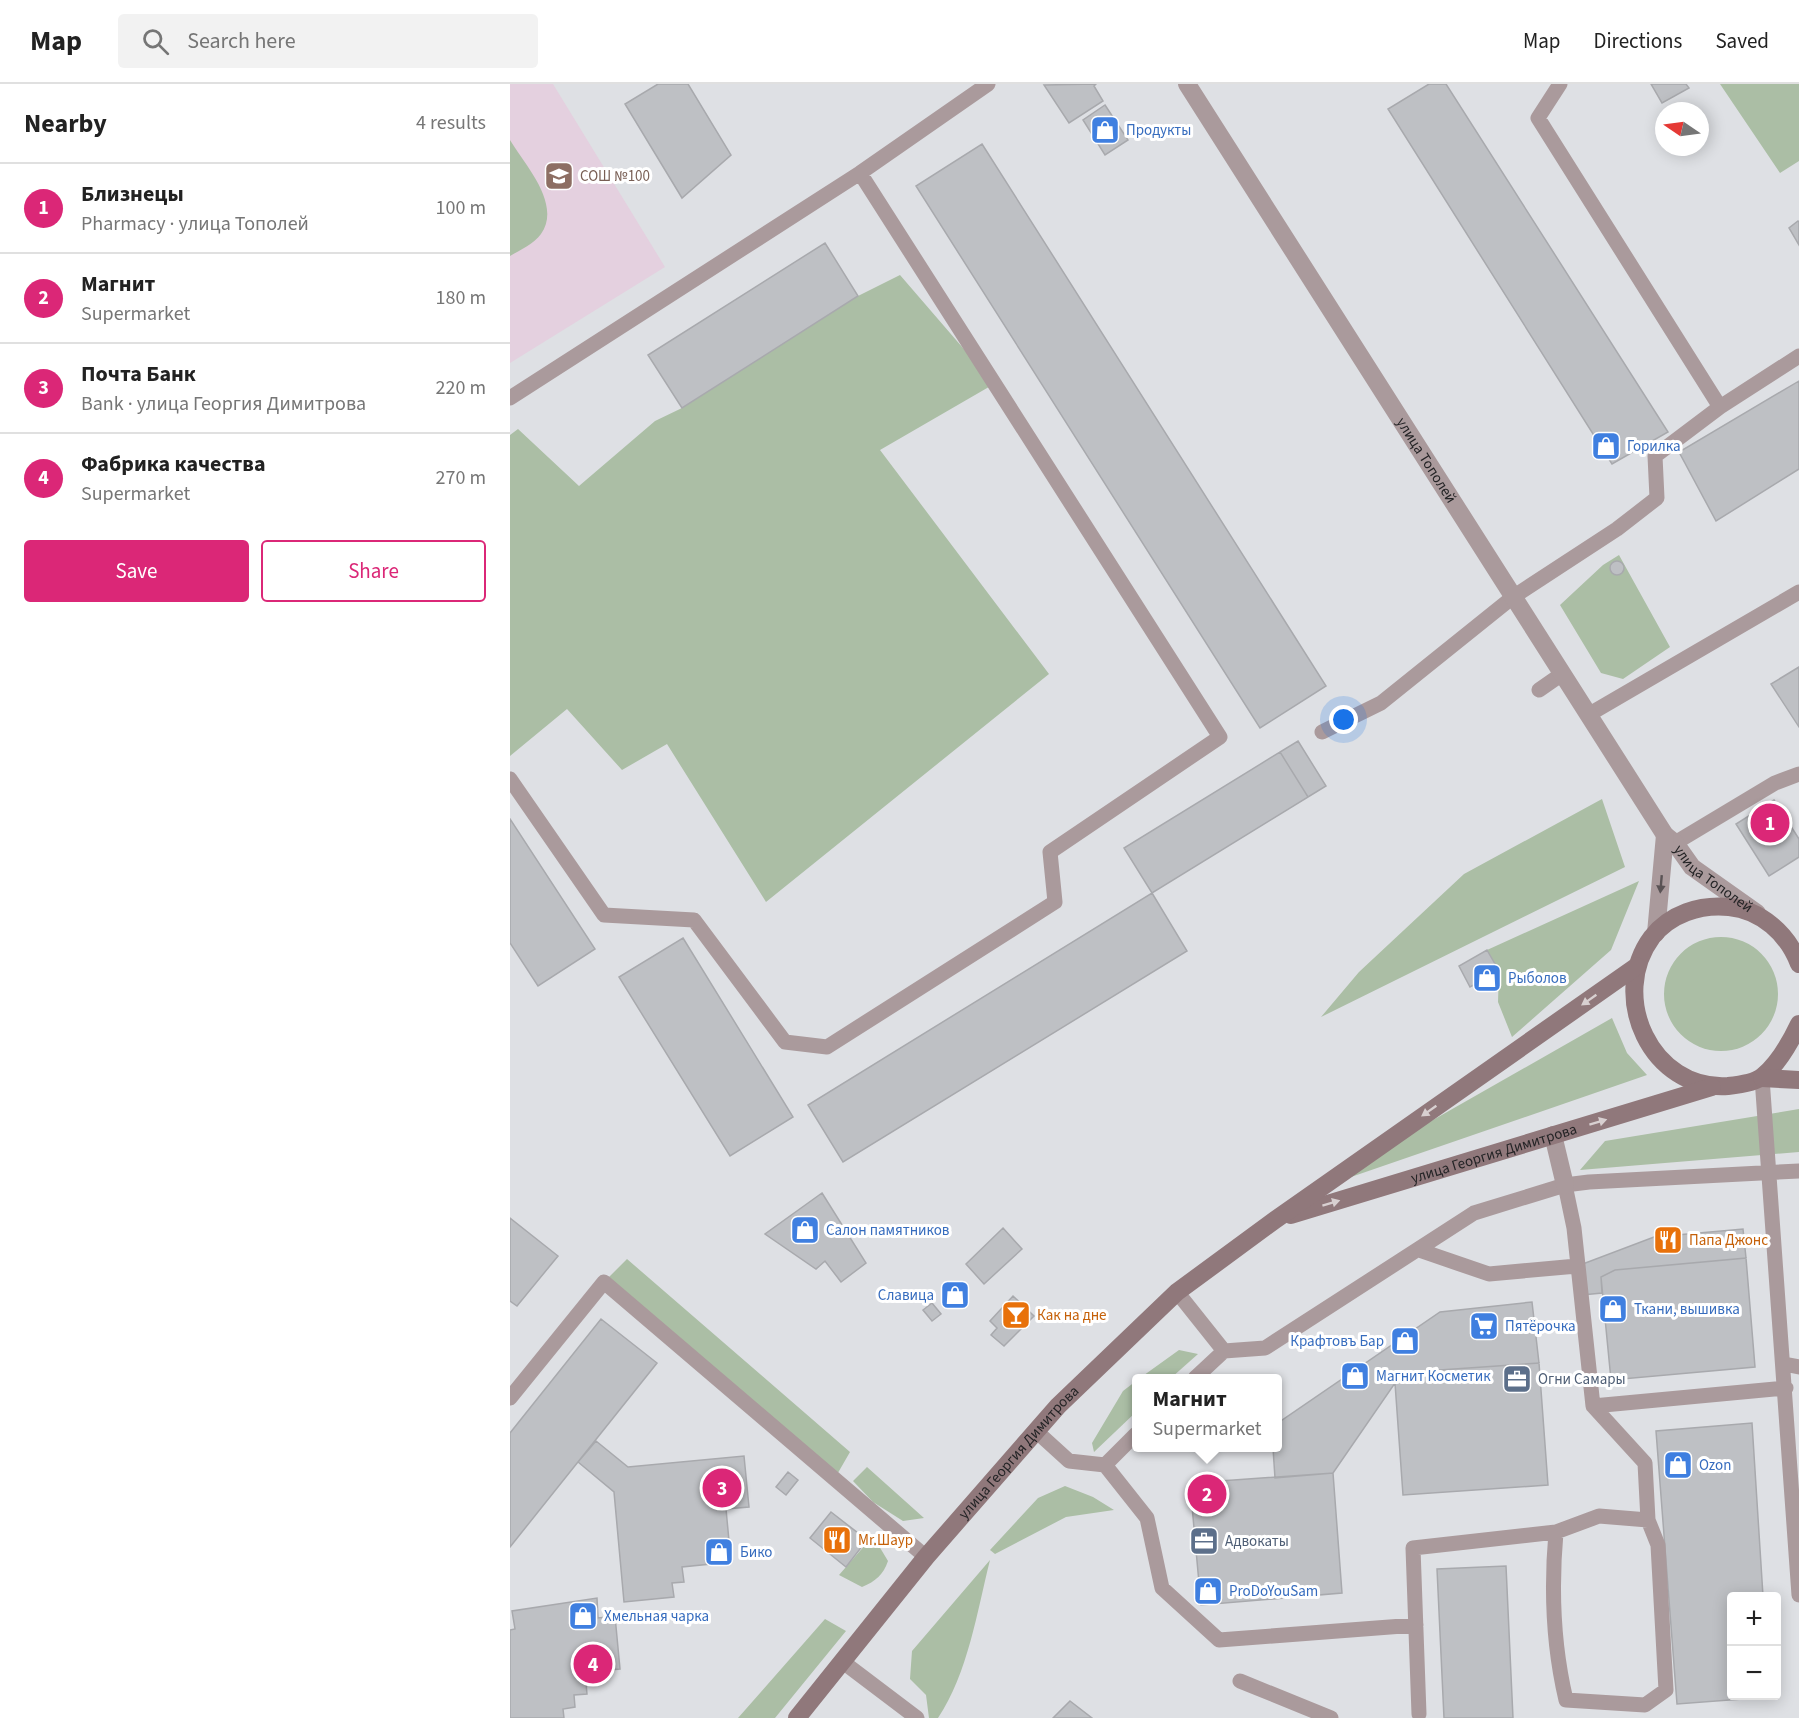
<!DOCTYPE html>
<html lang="en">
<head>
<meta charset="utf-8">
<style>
	body { margin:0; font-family:"Source Sans 3",sans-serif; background:#f2f2f2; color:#222 }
	.controls { position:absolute; right:18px; bottom:18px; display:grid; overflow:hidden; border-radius:6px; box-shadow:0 3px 15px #0003 }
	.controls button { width:54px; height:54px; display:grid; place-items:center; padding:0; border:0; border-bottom:2px solid #e0e0e0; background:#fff; color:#222; font:30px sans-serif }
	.compass { position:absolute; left:1145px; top:18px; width:54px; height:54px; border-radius:50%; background:#fff; box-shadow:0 3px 15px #0003; rotate:283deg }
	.you { position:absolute; left:834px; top:636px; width:21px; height:21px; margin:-15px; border:4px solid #fff; border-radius:50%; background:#1a73e8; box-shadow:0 0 0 9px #1a73e833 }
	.badge { display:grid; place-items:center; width:39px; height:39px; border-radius:50%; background:#db2777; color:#fff; font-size:20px; font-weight:700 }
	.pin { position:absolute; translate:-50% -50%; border:3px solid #fff; box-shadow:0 2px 6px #0006 }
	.popup { position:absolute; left:622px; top:1290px; width:150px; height:78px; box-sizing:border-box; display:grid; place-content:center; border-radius:6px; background:#fff; filter:drop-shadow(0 2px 4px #0005); font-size:20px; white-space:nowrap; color:#767676 }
	.popup b { font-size:22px; color:#222 }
	.popup::after { content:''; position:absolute; left:50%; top:100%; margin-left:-12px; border:12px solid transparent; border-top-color:#fff }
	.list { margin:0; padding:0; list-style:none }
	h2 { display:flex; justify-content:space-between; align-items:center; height:78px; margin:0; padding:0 24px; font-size:26px }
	h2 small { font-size:20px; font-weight:400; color:#767676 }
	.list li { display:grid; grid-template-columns:39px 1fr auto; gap:18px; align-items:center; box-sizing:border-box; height:90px; padding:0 24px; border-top:2px solid #e0e0e0 }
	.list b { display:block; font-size:22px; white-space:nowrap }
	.list p { margin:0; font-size:20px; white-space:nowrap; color:#767676 }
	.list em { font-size:20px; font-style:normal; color:#767676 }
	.actions { display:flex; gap:12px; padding:18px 24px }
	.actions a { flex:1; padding:14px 0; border:2px solid #db2777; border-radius:6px; text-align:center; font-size:21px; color:#db2777 }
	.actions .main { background:#db2777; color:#fff }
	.icon { flex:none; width:33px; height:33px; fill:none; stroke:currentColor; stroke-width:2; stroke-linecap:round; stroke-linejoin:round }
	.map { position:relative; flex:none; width:1289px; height:1634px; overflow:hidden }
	header { display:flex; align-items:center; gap:36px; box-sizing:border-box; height:84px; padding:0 30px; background:#fff; border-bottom:2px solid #e0e0e0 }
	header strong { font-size:28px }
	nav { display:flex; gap:33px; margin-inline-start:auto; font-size:21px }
	.search { width:420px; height:54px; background:#f2f2f2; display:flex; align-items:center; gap:15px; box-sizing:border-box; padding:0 21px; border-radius:6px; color:#767676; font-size:22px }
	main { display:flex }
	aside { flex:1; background:#fff }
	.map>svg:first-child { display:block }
	.education { fill:#e4d0df }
	.green { fill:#abbea5 }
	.building { fill:#bec0c4; stroke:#a8a9ad; stroke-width:1.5 }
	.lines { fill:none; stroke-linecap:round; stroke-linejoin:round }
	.lane { stroke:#aa9a9c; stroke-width:15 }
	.street { stroke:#aa9a9c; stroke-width:18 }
	.secondary { stroke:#90787b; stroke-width:18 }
	.oneway { fill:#5a5355 }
	.oneway2 { fill:#d8d0d1 }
	.labels { text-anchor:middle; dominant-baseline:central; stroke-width:6; stroke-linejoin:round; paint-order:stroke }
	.shop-label { font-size:15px; fill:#366cbe; stroke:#fff; text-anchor:start }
	.education-label { font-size:15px; fill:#785e54; stroke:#fff; text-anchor:start }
	.street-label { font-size:15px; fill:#242426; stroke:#fff }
	.food-label { font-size:15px; fill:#c56008; stroke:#fff; text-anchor:start }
	.service-label { font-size:15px; fill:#4e5e75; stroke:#fff; text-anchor:start }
</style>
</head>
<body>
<header>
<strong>Map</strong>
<div class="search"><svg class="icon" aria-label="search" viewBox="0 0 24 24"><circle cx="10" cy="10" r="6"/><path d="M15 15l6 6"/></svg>Search here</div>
<nav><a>Map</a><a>Directions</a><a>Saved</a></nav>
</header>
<main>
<aside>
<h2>Nearby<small>4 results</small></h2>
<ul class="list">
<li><span class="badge">1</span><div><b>Близнецы</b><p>Pharmacy · улица Тополей</p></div><em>100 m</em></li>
<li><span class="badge">2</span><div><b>Магнит</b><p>Supermarket</p></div><em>180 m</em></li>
<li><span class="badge">3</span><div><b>Почта Банк</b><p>Bank · улица Георгия Димитрова</p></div><em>220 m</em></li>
<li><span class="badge">4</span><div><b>Фабрика качества</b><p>Supermarket</p></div><em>270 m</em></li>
</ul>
<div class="actions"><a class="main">Save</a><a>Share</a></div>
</aside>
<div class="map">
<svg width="1289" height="1634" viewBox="0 0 1289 1634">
	<rect width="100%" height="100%" fill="#dee0e4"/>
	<path class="education" d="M0 0H43L155 183 0 279Z"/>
	<path class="green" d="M1210 0H1289V77L1270 89Z
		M0 56C15 81 52 120 31 150 24 160 10 166 0 172Z
		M390 191 484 300 370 366 539 590 256 818 157 660 112 686 57 625 0 672V351L8 345 69 402 145 337 172 324 348 212Z
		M1109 471 1160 563 1113 595 1091 589 1050 521 1093 481Z
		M1092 715 1115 783 811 933 849 888 954 790Z
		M1129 797 1101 866 1002 953 988 918 989 887 977 866Z
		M1154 910a57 57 0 1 1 114 0a57 57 0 1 1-114 0Z
		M1102 934 1117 969 1137 991 841 1093 837 1085Z
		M1289 1025V1068L1070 1086 1095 1057Z
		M117 1175 340 1368 325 1394 94 1198Z
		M669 1266 688 1270 661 1294H630Z
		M626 1297V1328L584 1368 582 1359 613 1307Z
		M357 1383 414 1434 393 1437 363 1418 343 1397Z
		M555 1402 583 1413 604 1426 556 1433 485 1470 480 1466 528 1414Z
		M363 1452 378 1477C373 1491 366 1497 352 1503L329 1491Z
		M480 1476C467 1528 458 1589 428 1634H419L416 1611 400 1595 402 1567Z
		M315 1535 336 1547 265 1634H228Z"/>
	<path class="building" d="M148 0H178L221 71 172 114 115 20Z
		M586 0 584 2 593 17 559 39 534 1Z
		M919 0H936L1158 348 1102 380 878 25Z
		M1141 0H1176L1179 4 1152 19Z
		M595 21 618 56 595 71 573 36Z
		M472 60 816 602 750 644 406 102Z
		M1288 137 1289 138V161L1279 144Z
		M315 159 348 212 172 324 138 271Z
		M1289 297V385L1206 437 1169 368Z
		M1100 484a7 7 0 1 1 14 0a7 7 0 1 1-14 0Z
		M1289 583V643L1261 600Z
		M788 657 816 702 642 809 614 764Z
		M788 657 816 702 798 713 770 668Z
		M1264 716 1289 755V773L1259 792 1226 740Z
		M0 735 85 865 28 902 0 859Z
		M642 809 677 867 333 1078 298 1021Z
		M173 854 283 1033 220 1072 109 893Z
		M977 866 989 887 960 903 949 882Z
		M312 1109 356 1179 331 1198 315 1177 306 1185 255 1150Z
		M0 1134 48 1172 7 1222 0 1217Z
		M493 1144 512 1165 474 1200 456 1180Z
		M1233 1145 1236 1174 1105 1186 1091 1193 1092 1209 1072 1211 1070 1181 1144 1153Z
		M1236 1174 1245 1283 1101 1296 1091 1193 1105 1186Z
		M444 1201 455 1211 445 1220 435 1211Z
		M503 1212 524 1232 494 1262 481 1251 487 1244 480 1237Z
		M1022 1218 1029 1279 901 1288 885 1299 823 1389 765 1394 763 1364H768V1339L930 1228Z
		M422 1219 431 1230 422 1237 413 1226Z
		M91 1235 147 1279 0 1463V1349Z
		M1029 1279 1038 1401 893 1411 885 1299 901 1288Z
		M1242 1339 1253 1512H1222V1612L1259 1613 1167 1620 1146 1347Z
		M86 1357 118 1383 234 1372 239 1423 216 1425 221 1478 172 1483 174 1498 162 1499 164 1513 114 1518 104 1408 68 1378Z
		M278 1388 288 1396 276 1411 266 1403Z
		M823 1389 832 1509 691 1521 681 1411 696 1398Z
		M321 1428 357 1456 336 1483 300 1454Z
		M996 1482 1003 1634H934L927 1485Z
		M87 1514 88 1534 105 1532 110 1585 75 1588 77 1610 64 1611 65 1623 53 1625 54 1634H0V1546L5 1545 2 1527Z
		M560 1617 582 1634H543Z"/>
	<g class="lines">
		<path class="lane" d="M1050 0 1028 34 1210 323 1289 272
			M0 314 350 89 478 0
			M1029 606 1052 590
			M1078 631 1289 508
			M812 648 871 619 1003 513 1107 445 1147 414 1145 372 1210 323
			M0 695 94 831 184 836 275 958 317 963 545 818 540 768 710 653 350 89
			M1165 759 1265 699 1289 690
			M1252 994 1289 1511
			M1055 1101 1064 1144 1083 1322 1135 1379 1138 1436 1148 1461 1156 1606 1135 1621 1056 1616C1043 1561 1041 1504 1046 1448L1089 1432 1138 1436
			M909 1166 979 1190 1067 1182
			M667 1208 714 1267 755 1264 964 1129 1055 1101 1079 1098 1289 1087
			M1274 1280 1289 1283
			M685 1294 714 1267
			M0 1314 94 1198 416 1473
			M1083 1322 1276 1304
			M526 1347 559 1377 595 1381 626 1350
			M595 1381 637 1434 652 1504 709 1556 906 1541
			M333 1578 407 1634
			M730 1597 821 1634
			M909 1630 903 1464 1046 1448"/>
		<g class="street">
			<path id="s1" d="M677 0 1155 751 1165 759 1182 783 1247 829"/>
			<path d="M1146 849 1155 751"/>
			<path d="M1043 1051 1055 1101"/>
		</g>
		<g class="secondary">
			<path d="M1289 880C1278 850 1251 826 1219 823 1190 820 1160 830 1142 853 1098 912 1141 1007 1218 1002 1228 1001 1245 999 1253 992 1269 979 1280 959 1289 940"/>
			<path d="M1252 994 1289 996"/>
			<path id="s2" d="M781 1131 1202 1003"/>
			<path id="s3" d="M287 1634 416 1473 548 1322 667 1208 765 1136 1127 882"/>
		</g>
	</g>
	<defs><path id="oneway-solid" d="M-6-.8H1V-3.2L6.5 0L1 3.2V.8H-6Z" transform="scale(1.5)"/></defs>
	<use class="oneway" href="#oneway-solid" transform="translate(1151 800) rotate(95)"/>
	<g class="oneway2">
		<use href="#oneway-solid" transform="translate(1079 916) rotate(145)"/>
		<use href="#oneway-solid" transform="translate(919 1027) rotate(145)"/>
		<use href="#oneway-solid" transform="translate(1088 1038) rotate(-17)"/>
		<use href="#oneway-solid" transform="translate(821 1119) rotate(-17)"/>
	</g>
	<defs>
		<g id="shop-square" transform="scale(1.5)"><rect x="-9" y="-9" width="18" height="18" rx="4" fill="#3f7fe0" stroke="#fff"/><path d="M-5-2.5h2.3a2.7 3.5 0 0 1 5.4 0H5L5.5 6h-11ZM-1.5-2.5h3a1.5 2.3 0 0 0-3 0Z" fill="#fff"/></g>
		<g id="school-square" transform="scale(1.5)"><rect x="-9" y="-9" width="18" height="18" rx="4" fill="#8d6e63" stroke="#fff"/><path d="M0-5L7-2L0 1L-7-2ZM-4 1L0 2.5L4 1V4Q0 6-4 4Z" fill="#fff"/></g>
		<g id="restaurant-square" transform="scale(1.5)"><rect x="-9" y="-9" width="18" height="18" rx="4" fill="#e8710a" stroke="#fff"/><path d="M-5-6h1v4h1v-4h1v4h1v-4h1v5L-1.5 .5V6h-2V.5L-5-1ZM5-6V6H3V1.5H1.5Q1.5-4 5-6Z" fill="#fff"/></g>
		<g id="bar-square" transform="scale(1.5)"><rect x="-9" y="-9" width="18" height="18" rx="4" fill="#e8710a" stroke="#fff"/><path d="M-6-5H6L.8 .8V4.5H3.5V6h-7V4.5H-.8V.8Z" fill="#fff"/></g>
		<g id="supermarket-square" transform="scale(1.5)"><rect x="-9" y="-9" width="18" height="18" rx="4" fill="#3f7fe0" stroke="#fff"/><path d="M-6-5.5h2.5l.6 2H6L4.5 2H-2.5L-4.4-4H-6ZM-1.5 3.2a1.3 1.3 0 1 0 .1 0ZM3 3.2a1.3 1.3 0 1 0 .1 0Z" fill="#fff"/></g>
		<g id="office-square" transform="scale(1.5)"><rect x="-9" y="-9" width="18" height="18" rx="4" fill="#5c6f8a" stroke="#fff"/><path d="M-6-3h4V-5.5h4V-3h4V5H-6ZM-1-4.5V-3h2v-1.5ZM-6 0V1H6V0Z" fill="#fff"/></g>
	</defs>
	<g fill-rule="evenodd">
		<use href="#shop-square" x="595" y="46"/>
		<use href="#school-square" x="49" y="92"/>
		<use href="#shop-square" x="1096" y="362"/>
		<use href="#shop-square" x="977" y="894"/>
		<use href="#shop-square" x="295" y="1146"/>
		<use href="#restaurant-square" x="1158" y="1156"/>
		<use href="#shop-square" x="445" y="1211"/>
		<use href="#shop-square" x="1103" y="1225"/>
		<use href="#bar-square" x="506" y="1231"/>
		<use href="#supermarket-square" x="974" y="1242"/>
		<use href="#shop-square" x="895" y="1257"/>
		<use href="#shop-square" x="845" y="1292"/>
		<use href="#office-square" x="1007" y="1295"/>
		<use href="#shop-square" x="1168" y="1381"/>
		<use href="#restaurant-square" x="327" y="1456"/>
		<use href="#office-square" x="694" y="1457"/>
		<use href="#shop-square" x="209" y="1468"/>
		<use href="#shop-square" x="698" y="1507"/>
		<use href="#shop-square" x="73" y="1532"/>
	</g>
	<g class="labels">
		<g class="shop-label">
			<text x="616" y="46">Продукты</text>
			<text x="1117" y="362">Горилка</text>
			<text x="998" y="894">Рыболов</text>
			<text x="316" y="1146">Салон памятников</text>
			<text x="424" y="1211" text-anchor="end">Славица</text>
			<text x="1124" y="1225">Ткани, вышивка</text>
			<text x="995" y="1242">Пятёрочка</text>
			<text x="874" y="1257" text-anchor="end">Крафтовъ Бар</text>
			<text x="866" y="1292">Магнит Косметик</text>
			<text x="1189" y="1381">Ozon</text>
			<text x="230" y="1468">Бико</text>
			<text x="719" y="1507">ProDoYouSam</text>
			<text x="94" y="1532">Хмельная чарка</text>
		</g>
		<g class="education-label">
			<text x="70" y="92">СОШ №100</text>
		</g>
		<g class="street-label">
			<text stroke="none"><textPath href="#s1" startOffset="446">улица Тополей</textPath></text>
			<text stroke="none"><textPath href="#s1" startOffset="956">улица Тополей</textPath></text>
			<text stroke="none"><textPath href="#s2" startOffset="212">улица Георгия Димитрова</textPath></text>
			<text stroke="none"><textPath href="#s3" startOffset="346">улица Георгия Димитрова</textPath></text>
		</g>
		<g class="food-label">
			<text x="1179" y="1156">Папа Джонс</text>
			<text x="527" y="1231">Как на дне</text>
			<text x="348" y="1456">Mr.Шаур</text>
		</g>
		<g class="service-label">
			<text x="1028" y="1295">Огни Самары</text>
			<text x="715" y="1457">Адвокаты</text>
		</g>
	</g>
</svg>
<div class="controls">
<button>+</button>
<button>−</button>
</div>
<svg class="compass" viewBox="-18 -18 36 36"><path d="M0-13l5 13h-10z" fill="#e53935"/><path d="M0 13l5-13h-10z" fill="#767676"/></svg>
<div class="you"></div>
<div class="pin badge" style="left:1260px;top:739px">1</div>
<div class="pin badge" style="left:697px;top:1410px">2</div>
<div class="popup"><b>Магнит</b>Supermarket</div>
<div class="pin badge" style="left:212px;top:1404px">3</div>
<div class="pin badge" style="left:83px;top:1580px">4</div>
</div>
</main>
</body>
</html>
